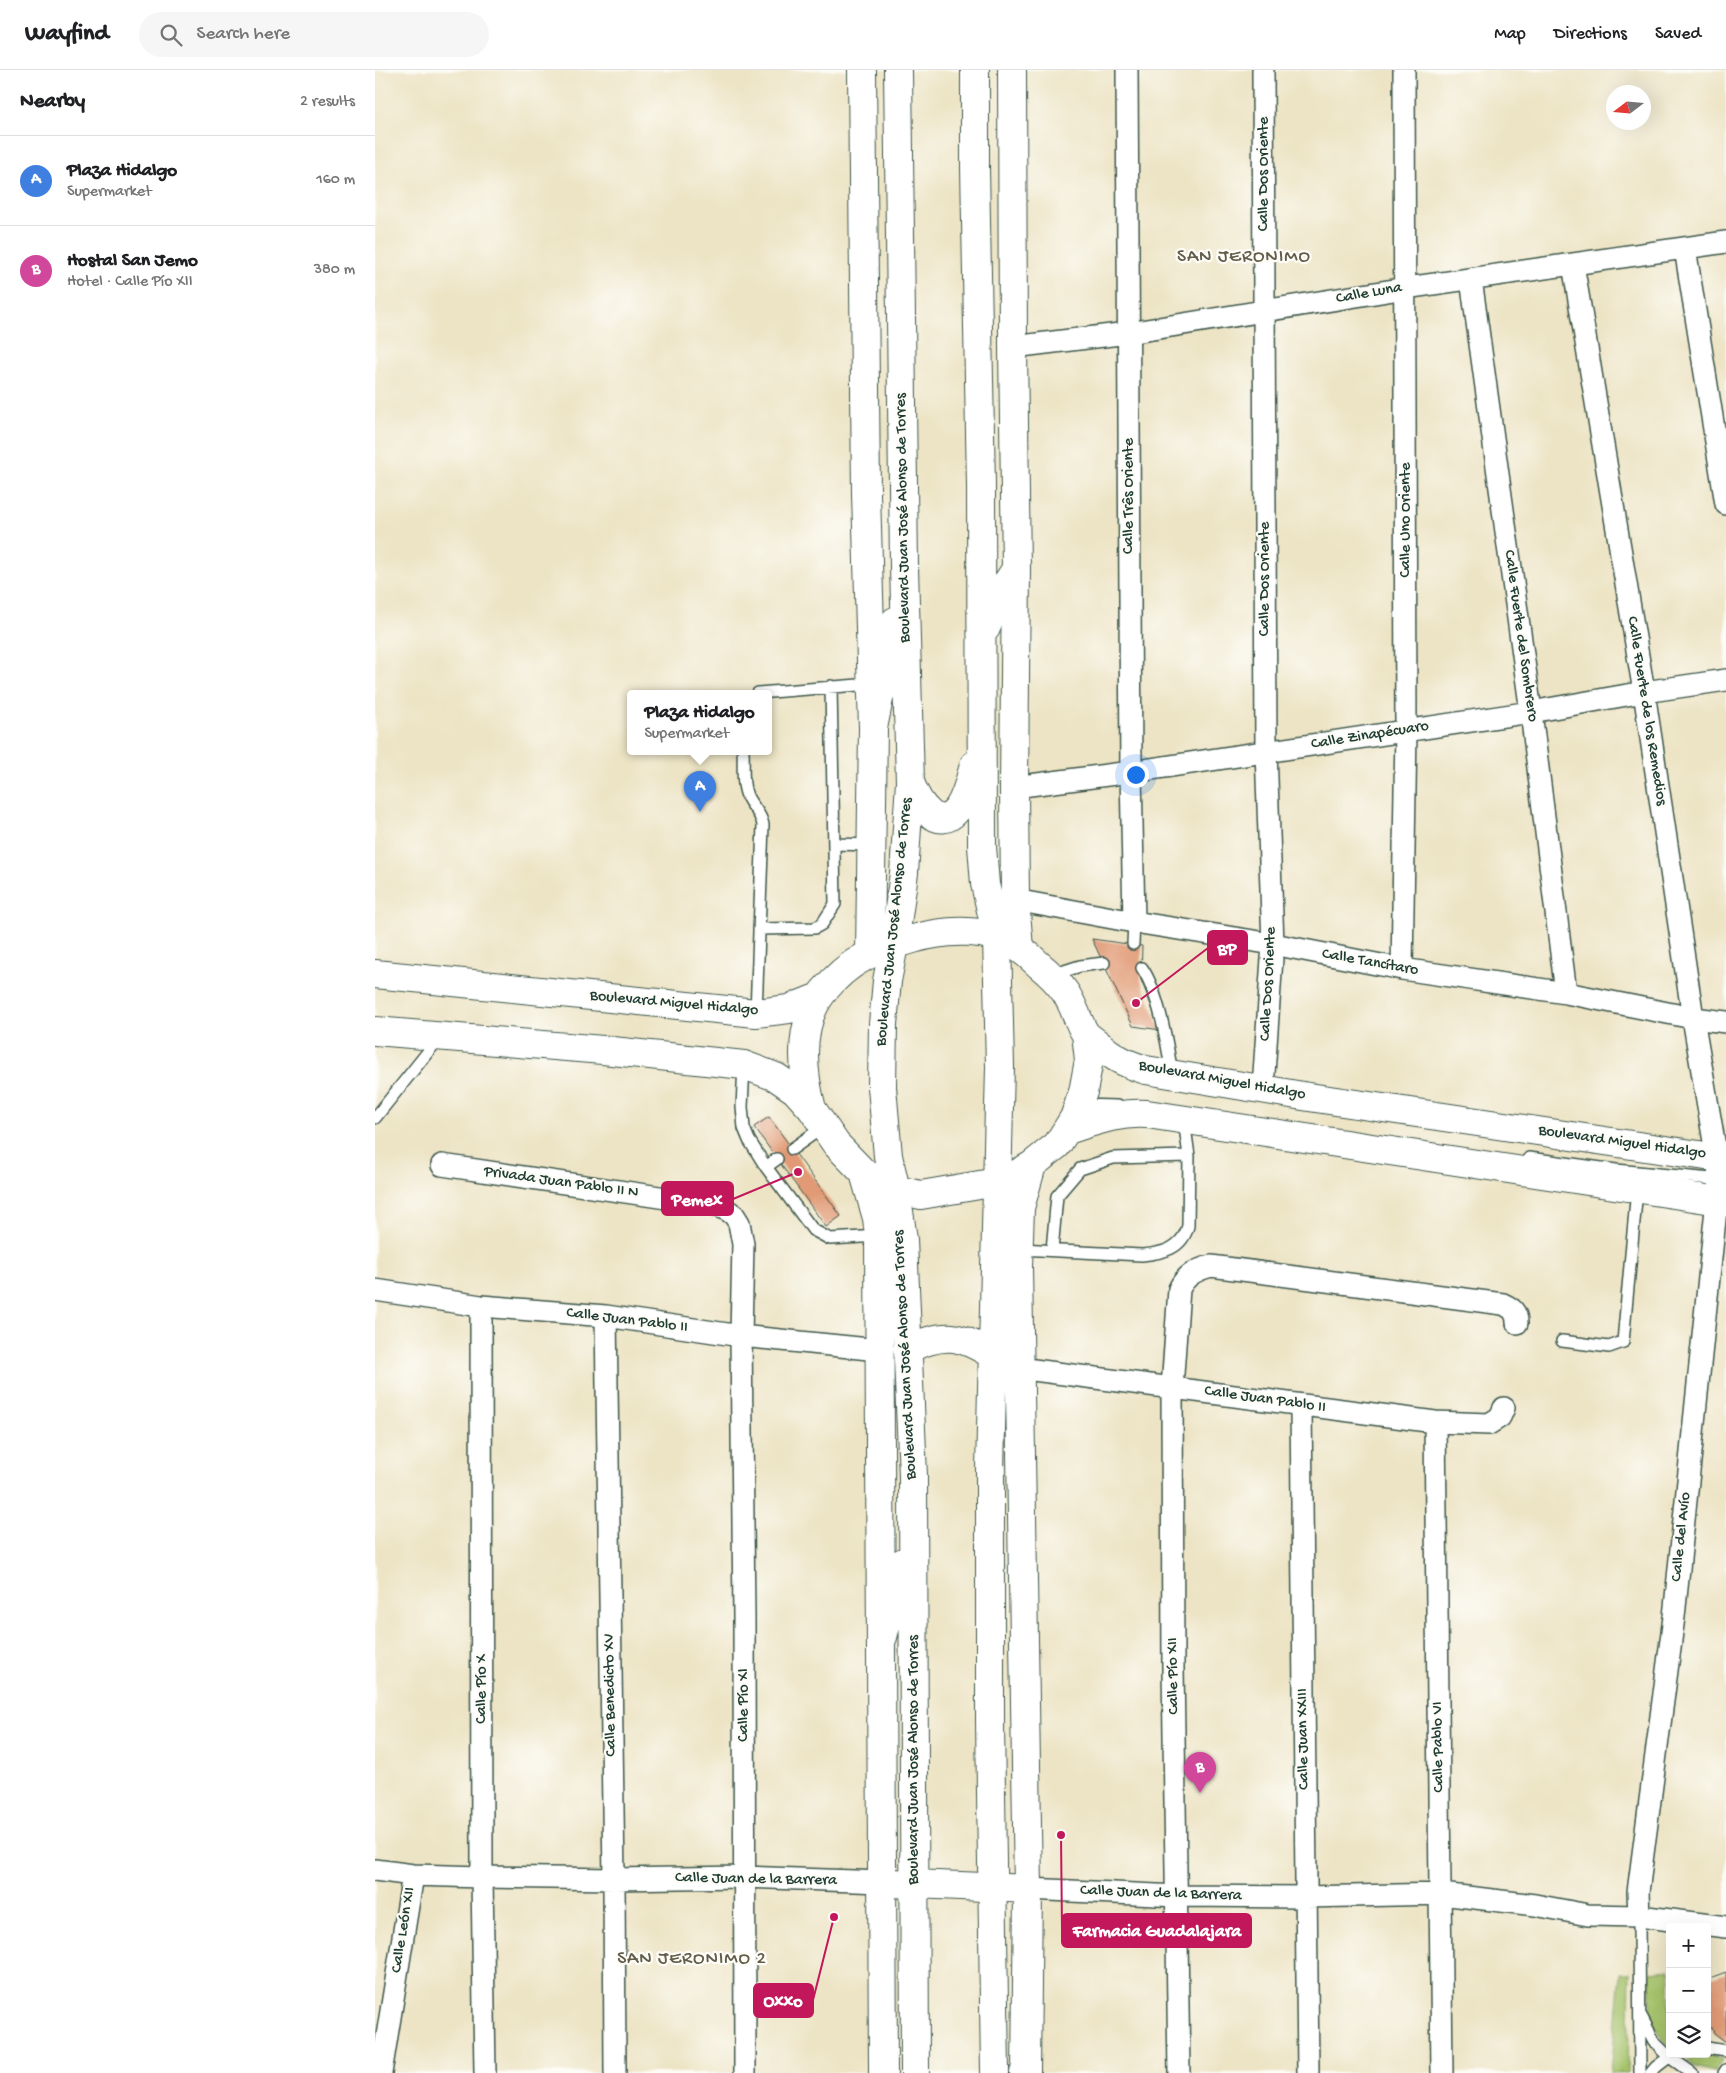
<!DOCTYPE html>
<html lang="en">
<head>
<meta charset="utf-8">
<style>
	body { margin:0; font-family:"Gochi Hand",sans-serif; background:#f6f6f6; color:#202124 }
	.controls { position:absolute; right:15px; bottom:15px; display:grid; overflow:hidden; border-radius:5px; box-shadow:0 5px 20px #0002 }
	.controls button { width:45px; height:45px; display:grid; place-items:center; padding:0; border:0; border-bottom:1px solid #e0e0e0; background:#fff; color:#202124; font:25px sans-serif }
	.compass { position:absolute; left:1231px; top:15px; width:45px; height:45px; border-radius:50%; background:#fff; box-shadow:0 5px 20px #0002; rotate:254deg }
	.you { position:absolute; left:760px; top:704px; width:18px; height:18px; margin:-12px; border:4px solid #fff; border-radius:50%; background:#1a73e8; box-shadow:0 0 0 8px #1a73e833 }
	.badge { display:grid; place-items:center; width:32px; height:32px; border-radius:50%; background:#2563eb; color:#fff; font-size:16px; font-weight:700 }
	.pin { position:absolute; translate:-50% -41px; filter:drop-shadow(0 1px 2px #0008) }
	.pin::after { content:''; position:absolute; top:26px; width:18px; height:15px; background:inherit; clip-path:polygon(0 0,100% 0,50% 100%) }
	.popup { position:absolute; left:252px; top:620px; width:145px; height:65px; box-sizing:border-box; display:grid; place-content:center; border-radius:5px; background:#fff; filter:drop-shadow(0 1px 4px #0005); font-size:16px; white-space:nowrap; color:#757577 }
	.popup b { font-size:19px; color:#202124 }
	.popup::after { content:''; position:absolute; left:50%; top:100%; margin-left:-10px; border:10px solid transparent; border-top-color:#fff }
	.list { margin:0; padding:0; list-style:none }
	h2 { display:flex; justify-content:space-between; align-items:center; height:65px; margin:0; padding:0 20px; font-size:21px }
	h2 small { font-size:16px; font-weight:400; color:#757577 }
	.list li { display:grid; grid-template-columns:32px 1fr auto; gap:15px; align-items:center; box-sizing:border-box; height:90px; padding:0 20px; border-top:1px solid #e0e0e0 }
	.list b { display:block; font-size:19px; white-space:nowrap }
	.list p { margin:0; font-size:16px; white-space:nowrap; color:#757577 }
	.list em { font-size:16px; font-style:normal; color:#757577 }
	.icon { flex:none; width:28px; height:28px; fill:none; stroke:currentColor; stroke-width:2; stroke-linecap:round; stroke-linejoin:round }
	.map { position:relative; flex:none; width:1351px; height:2003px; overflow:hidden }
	header { display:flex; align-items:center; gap:30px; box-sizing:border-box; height:70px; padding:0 25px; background:#fff; border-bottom:1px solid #e0e0e0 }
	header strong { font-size:24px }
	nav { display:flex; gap:28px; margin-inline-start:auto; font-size:18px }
	.search { width:350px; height:45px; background:#f6f6f6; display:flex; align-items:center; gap:12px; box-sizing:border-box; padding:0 18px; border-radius:28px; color:#757577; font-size:19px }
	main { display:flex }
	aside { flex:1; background:#fff }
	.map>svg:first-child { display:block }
	.green { fill:#a5c26a; stroke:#62804f }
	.building { fill:#e19a75 }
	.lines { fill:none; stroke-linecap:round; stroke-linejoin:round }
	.lane-casing { stroke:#3e564a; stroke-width:14 }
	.street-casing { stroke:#3e564a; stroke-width:24 }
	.secondary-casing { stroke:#3e564a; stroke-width:30 }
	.primary-casing { stroke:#3e564a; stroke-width:30 }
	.lane { stroke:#fff; stroke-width:11 }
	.street { stroke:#fff; stroke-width:21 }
	.secondary { stroke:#fff; stroke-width:28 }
	.primary { stroke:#fff; stroke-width:28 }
	.labels { text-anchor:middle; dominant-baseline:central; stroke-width:4.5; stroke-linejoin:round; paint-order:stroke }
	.street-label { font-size:16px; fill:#1f3d34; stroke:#fdfcf7 }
	.quarter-label { font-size:19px; letter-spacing:1px; fill:#635e4b; stroke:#fdfcf7 }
	.leader { fill:none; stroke:#c2185b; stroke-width:2 }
	.callout-dot { fill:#c2185b; stroke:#fdfcf7; stroke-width:2 }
	.callout { fill:#c2185b; stroke:#c2185b; stroke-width:2 }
	.callout-label { font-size:18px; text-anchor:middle; font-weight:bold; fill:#fff }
</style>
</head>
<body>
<header>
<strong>Wayfind</strong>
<div class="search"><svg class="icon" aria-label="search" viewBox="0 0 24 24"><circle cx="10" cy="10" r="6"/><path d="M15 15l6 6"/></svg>Search here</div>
<nav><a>Map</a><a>Directions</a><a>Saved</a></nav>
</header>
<main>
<aside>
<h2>Nearby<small>2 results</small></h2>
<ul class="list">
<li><span class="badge" style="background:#3f7fe0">A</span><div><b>Plaza Hidalgo</b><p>Supermarket</p></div><em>160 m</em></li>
<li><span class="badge" style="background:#d1479c">B</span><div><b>Hostal San Jemo</b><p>Hotel · Calle Pío XII</p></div><em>380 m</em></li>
</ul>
</aside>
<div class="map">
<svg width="1351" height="2003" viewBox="0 0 1351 2003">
	<rect width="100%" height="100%" fill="#fdfcf7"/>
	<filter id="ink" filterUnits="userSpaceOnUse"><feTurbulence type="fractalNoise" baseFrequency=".02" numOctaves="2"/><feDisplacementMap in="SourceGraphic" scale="10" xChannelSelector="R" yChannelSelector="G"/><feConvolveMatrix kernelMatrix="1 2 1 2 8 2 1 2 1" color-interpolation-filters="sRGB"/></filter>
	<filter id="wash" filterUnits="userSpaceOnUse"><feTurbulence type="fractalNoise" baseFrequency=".0096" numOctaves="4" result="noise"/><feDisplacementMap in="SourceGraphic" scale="20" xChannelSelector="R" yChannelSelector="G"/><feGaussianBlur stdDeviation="1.12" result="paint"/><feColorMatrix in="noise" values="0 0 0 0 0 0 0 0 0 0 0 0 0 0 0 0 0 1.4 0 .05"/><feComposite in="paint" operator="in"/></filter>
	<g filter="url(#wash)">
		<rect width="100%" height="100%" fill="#ede4c5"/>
		<path class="green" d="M1295 1900V1978C1274 1958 1274 1928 1275 1902Z
			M1245 1903H1255L1253 2003H1236Z
			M1324 1985 1342 1986 1348 1989 1338 2002 1321 1997 1311 1991Z"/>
		<g id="blocks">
			<path class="building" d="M717 869 767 876 766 910 786 960 758 956Z
				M394 1047 466 1146 451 1157 379 1057Z
				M1351 1902V1972L1339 1963 1337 1958H1332V1909Z"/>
		</g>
	</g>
	<g filter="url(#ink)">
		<use href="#blocks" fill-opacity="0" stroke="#3e564a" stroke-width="1"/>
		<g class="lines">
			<g class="lane-casing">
				<path id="lane" d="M383 623 496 614
					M368 681C369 695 366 714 373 728 378 738 386 743 388 755L381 943
					M460 774 497 775
					M384 859 440 858 447 854 460 834 456 616
					M758 874 759 852
					M767 898C784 923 792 973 797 1004
					M677 905 705 896 729 893
					M369 995 367 1037 369 1058 374 1070 391 1097 438 1160 455 1169 504 1166
					M704 1035 742 1036
					M0 1048 64 968
					M417 1079 448 1057
					M1154 1088 1241 1100 1347 1110
					M391 1097 402 1089
					M644 1179 767 1185C788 1183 807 1179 813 1156L814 1086 809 1050
					M677 1180 682 1126 705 1099 738 1088 814 1086
					M1187 1271 1234 1277 1248 1272 1262 1119
					M1264 1846 1265 2003
					M1266 1946 1280 1973 1293 1986 1317 2003
					M1332 1978 1351 1981
					M1276 2003 1281 1997 1298 1984
					M1349 2003 1351 2000"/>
			</g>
			<g class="street-casing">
				<path id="street" d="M752 0 756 702 759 852
					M888 0 891 681 898 874 888 1018
					M1310 178 1351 434
					M1198 194 1269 622 1318 948 1343 1095 1344 1110 1299 1547 1263 1822 1264 1846
					M1096 209 1156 642 1191 923
					M638 277 753 263 1031 218 1351 172
					M639 717 756 702 1156 642 1269 622 1351 610
					M640 830 759 852 898 874 1027 899 1191 923 1318 948 1351 952
					M1027 899 1031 660 1029 0
					M67 1095 339 1135 352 1140 359 1145 364 1153 368 1174 366 1266 369 1546 370 2003
					M0 1220 106 1236 231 1246 366 1266 504 1280
					M106 1236 107 1807 110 2003
					M231 1246 239 1809 240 2003
					M643 1298 1060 1352 1114 1354 1125 1347 1129 1338
					M926 1336 933 2003
					M1060 1352 1067 2003
					M0 1800 38 1805 107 1807 239 1809 369 1807 508 1812
					M653 1819 803 1826 931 1827 1066 1824 1160 1835 1213 1845 1264 1846 1351 1857
					M6 2003 38 1805
					M804 2003 798 1598 797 1318 804 1219C811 1205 821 1200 836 1196L1128 1234C1137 1238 1142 1242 1142 1253"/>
			</g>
			<g class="secondary-casing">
				<path id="secondary" d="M487 0 491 424 498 658 495 883
					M637 0 638 277 641 499 639 717 640 830 644 878
					M0 904 381 943 414 939 444 927
					M0 961 228 980 369 995 401 1007 420 1020 437 1039 461 1074 489 1103 521 1120 546 1125 622 1112 640 1105 657 1095 682 1075 699 1048 708 1022 714 990 711 964
					M437 1039C427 1001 422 955 448 922 475 889 498 881 538 869 572 859 613 857 644 878 651 883 658 889 664 895 674 903 683 912 690 922 699 935 702 950 710 963 713 967 718 970 722 973 737 987 751 994 771 1000L934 1027 1351 1089
					M692 1060C718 1052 743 1042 772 1044L1351 1132
					M489 1103 502 1148 504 1166 508 2003
					M516 1813 653 1819
					M651 2003 653 1819 643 1197 645 1138 657 1095"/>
			</g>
			<g class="primary-casing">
				<path id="primary" d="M523 0 529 497 535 712 529 803 519 875 512 911 508 954 507 1017 513 1086 521 1120 528 1170 538 1406 540 2003
					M600 0V98L606 416 607 776 610 814 622 867 625 997 615 1399V1652L620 2003
					M611 558 625 523 641 499
					M498 658 520 551
					M535 712C542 731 563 767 584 737 592 725 595 709 599 695
					M631 1243 643 1197
					M532 1279C569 1262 585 1264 619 1286
					M508 1567 528 1492
					M649 2003 651 1998"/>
			</g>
			<use href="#lane" class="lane"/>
			<use href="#street" class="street"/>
			<use href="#secondary" class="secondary"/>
			<use href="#primary" class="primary"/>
		</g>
	</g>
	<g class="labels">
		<g class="street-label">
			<text transform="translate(889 104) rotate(-90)">Calle Dos Oriente</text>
			<text transform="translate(994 224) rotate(-10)">Calle Luna</text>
			<text transform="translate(754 426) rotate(-90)">Calle Três Oriente</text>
			<text transform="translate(529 448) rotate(-91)">Boulevard Juan José Alonso de Torres</text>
			<text transform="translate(1031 450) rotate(-90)">Calle Uno Oriente</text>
			<text transform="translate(890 509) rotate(-90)">Calle Dos Oriente</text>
			<text transform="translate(1145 566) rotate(82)">Calle Fuerte del Sombrero</text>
			<text transform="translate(1271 641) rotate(81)">Calle Fuerte de los Remedios</text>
			<text transform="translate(995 666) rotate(-9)">Calle Zinapécuaro</text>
			<text transform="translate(520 852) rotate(-84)">Boulevard Juan José Alonso de Torres</text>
			<text transform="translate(995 893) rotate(10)">Calle Tancítaro</text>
			<text transform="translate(894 914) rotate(-87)">Calle Dos Oriente</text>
			<text transform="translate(299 934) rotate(5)">Boulevard Miguel Hidalgo</text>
			<text transform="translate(847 1011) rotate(10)">Boulevard Miguel Hidalgo</text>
			<text transform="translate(1247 1073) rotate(8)">Boulevard Miguel Hidalgo</text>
			<text transform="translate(186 1113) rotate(8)">Privada Juan Pablo II N</text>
			<text transform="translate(252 1251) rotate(7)">Calle Juan Pablo II</text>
			<text transform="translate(531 1285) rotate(-93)">Boulevard Juan José Alonso de Torres</text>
			<text transform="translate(890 1330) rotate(8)">Calle Juan Pablo II</text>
			<text transform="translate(1307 1467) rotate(-84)">Calle del Avío</text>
			<text transform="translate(799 1606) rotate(-91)">Calle Pío XII</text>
			<text transform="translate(107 1619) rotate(-90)">Calle Pío X</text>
			<text transform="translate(236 1625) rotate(-91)">Calle Benedicto XV</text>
			<text transform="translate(369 1635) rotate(-90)">Calle Pío XI</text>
			<text transform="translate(929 1669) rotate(-91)">Calle Juan XXIII</text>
			<text transform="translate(1064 1677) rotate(-91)">Calle Pablo VI</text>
			<text transform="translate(539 1690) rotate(-90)">Boulevard Juan José Alonso de Torres</text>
			<text transform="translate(381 1810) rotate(1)">Calle Juan de la Barrera</text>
			<text transform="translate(786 1824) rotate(2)">Calle Juan de la Barrera</text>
			<text transform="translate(29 1860) rotate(-81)">Calle León XII</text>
		</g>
		<g class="quarter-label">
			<text x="869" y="187">SAN JERONIMO</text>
			<text x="317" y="1889">SAN JERONIMO 2</text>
		</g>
	</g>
	<path class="leader" d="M761 933L833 878M423 1102L358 1129M686 1765L687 1860M459 1847L438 1930"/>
	<g class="callout-dot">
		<circle cx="761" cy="933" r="5"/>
		<circle cx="423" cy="1102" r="5"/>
		<circle cx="686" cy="1765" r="5"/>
		<circle cx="459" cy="1847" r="5"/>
	</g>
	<g class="callout">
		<rect x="833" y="861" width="39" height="33" rx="5"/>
		<rect x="287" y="1112" width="71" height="33" rx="5"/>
		<rect x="687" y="1844" width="189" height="33" rx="5"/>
		<rect x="379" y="1914" width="59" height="33" rx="5"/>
	</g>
	<g class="callout-label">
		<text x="852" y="884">BP</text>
		<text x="322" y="1135">Pemex</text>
		<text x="782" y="1866">Farmacia Guadalajara</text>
		<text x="408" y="1936">Oxxo</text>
	</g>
</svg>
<div class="controls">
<button>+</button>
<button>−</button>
<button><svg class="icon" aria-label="layers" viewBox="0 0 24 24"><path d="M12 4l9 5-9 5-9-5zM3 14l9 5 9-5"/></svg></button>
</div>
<svg class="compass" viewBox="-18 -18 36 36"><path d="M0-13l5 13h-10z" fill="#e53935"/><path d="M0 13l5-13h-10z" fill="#757577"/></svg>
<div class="you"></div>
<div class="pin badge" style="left:325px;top:742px;background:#3f7fe0">A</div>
<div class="popup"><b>Plaza Hidalgo</b>Supermarket</div>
<div class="pin badge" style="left:825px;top:1723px;background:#d1479c">B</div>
</div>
</main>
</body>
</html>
